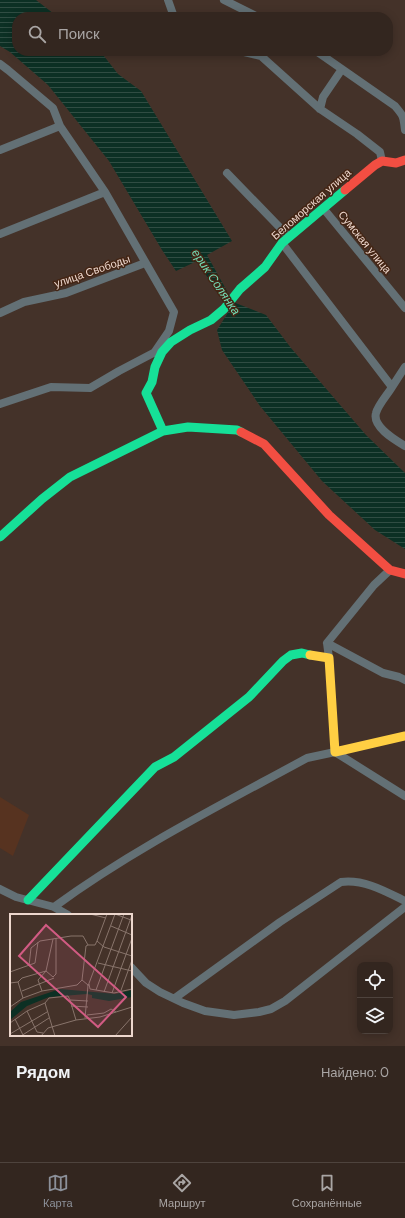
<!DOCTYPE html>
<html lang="ru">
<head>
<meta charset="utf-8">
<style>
	body { margin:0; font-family:"DM Sans",sans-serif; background:#3b2e28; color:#f1f3f6 }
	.controls { position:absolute; right:12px; bottom:12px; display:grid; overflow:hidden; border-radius:8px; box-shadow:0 2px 10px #0003 }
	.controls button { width:36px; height:36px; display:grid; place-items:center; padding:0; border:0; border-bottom:1px solid #4e433d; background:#33261f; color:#f1f3f6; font:20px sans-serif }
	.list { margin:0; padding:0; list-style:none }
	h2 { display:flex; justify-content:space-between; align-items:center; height:52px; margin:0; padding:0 16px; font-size:17px }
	h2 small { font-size:13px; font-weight:400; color:#a9a5a4 }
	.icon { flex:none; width:22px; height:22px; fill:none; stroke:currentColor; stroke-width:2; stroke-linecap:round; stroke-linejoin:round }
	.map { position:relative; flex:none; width:405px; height:1046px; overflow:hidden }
	.search { position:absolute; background:#33261f; box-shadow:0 2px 10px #0003; left:12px; right:12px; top:12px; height:44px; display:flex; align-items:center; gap:10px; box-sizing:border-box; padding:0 14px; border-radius:16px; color:#a9a5a4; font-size:15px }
	.sheet { height:116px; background:#33261f }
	nav { display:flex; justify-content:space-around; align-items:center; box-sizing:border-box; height:56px; border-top:1px solid #4e433d; background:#33261f; font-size:11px; color:#a9a5a4 }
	nav a { display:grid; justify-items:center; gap:2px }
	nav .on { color:#8c9099 }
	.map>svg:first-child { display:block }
	.built { fill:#573320 }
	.water { fill:url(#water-rules) }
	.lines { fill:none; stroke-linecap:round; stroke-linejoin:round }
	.street { stroke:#637075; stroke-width:8 }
	.fast { stroke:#16e098; stroke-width:9 }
	.slow { stroke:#ffcf43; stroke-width:9 }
	.jam { stroke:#f24e42; stroke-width:9 }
	.labels { text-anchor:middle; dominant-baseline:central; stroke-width:3; stroke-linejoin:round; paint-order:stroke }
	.street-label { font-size:11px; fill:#edd7cd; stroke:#442514 }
	.water-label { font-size:12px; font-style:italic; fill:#73dcb5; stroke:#442514 }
	.inset-road { fill:none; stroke:#88746b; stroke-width:1 }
	.view { fill:#d15b83; fill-opacity:0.15; stroke:#d15b83; stroke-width:2 }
	.inset-edge { fill:none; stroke:#edd7cd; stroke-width:2 }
</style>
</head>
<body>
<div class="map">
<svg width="405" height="1046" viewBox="0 0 405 1046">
	<defs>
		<pattern id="water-rules" width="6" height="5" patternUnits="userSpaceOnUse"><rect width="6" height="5" fill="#0c3024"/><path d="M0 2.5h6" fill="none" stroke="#304d43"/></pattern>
	</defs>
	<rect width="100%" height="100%" fill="#443229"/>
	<path class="built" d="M0 797 29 815 13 856 0 848Z"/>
	<path class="water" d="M0 0H36L58 17H17V51H100L118 74 141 91 232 241 207 255 233 302 266 315 291 348 366 435 405 473V549L375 530 322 481 260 406 222 350 217 330 229 311 197 261 176 271 162 250 109 161 48 85 10 52 0 46Z"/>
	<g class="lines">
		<path class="street" d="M168 0 174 17
			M224 0 258 17
			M240 51 261 56 320 109 357 134 380 152 382 161
			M316 51 395 106C405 118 403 116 405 130
			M0 64 8 70 53 108 60 126 105 192 174 312 169 331 154 353
			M320 109 323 97 342 69
			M0 150 60 126
			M227 173 289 237
			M323 208 405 308
			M0 234 105 192
			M282 243 392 387C388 394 378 405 376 413 372 427 395 440 405 446
			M0 313 24 302 66 293 145 263
			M392 387 405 367
			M0 404 51 387 90 388 119 371 159 350
			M327 643 383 673 399 677 405 680
			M329 658 327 643 374 585 390 570
			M0 889 16 897 54 907 68 915
			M54 907C133 849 221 805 307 758L335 752 405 796
			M131 967 146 983 160 992 183 1003 205 1011 234 1015 259 1012 271 1009 285 1001 405 907
			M175 998 280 922 341 882C364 879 385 891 405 901"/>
		<path class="fast" d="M163 431 146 393 152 382 155 367 162 352 171 342 190 330 211 320 224 309 240 289 265 267 282 243 345 190
			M0 537 42 499 70 477 163 431 188 427 237 430 241 432
			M28 900 155 767 174 757 249 697 283 661 291 655 302 653 310 655"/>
		<path class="slow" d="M310 655 329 658 335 752 405 736"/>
		<path class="jam" d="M345 190 375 165 382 161 396 163 405 160
			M241 432 264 444 329 515 390 570 405 574"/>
	</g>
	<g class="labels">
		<g class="street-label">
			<text transform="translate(311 204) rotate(-41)">Беломорская улица</text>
			<text transform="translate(365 242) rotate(51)">Сумская улица</text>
			<text transform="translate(92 271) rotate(-19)">улица Свободы</text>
		</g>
		<g class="water-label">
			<text transform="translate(216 282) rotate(56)">ерик Солянка</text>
		</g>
	</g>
	<g transform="translate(10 914)">
		<rect width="122" height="122" fill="#443229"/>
		<path d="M50 75 106 80 122 76V83L99 87 82 84V81L77 80 39 83 17 92 0 106V98L11 88Z" fill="#0c3024"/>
		<path class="inset-road" d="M80 0 96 4M97 0 87 27 94 33 122 42M105 0 121 6M101 12 122 21M88 49 122 57M19 52 21 34 30 27 61 22H73L78 31H85L87 27M0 58 25 49 28 28M72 66 78 71 75 104M8 68 13 84M0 69 8 68 12 64 36 57 43 25M79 70 80 75 104 79 122 75M78 72 105 0M86 76 114 0M12 77 44 64M32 77 28 66 36 57 43 63 46 60V24M94 78 122 1M102 79 122 24M110 79 122 46M60 86 66 106M35 89 45 122M61 92 78 93M0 93 13 84 32 77 67 71 72 66 76 32 78 31M17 97 27 118 33 119M77 101 94 99 101 95 106 98M5 105 13 121M0 109 17 97 35 89 39 84 58 82 60 86 78 87M0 120 37 98M11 122 39 104M31 122 38 114 66 106 90 103 122 93M105 122 122 103"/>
		<path class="view" d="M36 11 116 83 88 113 9 42Z"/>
		<rect width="122" height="122" class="inset-edge"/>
	</g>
</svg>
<div class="controls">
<button><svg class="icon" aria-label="locate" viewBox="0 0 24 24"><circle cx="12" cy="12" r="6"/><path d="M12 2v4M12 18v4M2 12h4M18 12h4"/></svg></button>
<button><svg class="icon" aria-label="layers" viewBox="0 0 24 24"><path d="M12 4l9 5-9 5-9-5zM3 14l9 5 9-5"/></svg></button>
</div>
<div class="search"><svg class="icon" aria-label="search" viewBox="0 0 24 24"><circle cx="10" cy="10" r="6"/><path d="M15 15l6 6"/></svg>Поиск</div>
</div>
<section class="sheet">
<h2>Рядом<small>Найдено: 0</small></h2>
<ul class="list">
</ul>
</section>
<nav>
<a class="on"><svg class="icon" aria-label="map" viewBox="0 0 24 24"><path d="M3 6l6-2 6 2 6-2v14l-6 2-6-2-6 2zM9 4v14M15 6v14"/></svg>Карта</a>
<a><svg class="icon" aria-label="directions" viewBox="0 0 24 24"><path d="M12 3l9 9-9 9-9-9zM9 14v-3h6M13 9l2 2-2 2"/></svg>Маршрут</a>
<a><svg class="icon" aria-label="saved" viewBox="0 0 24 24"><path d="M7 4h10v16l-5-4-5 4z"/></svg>Сохранённые</a>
</nav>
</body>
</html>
